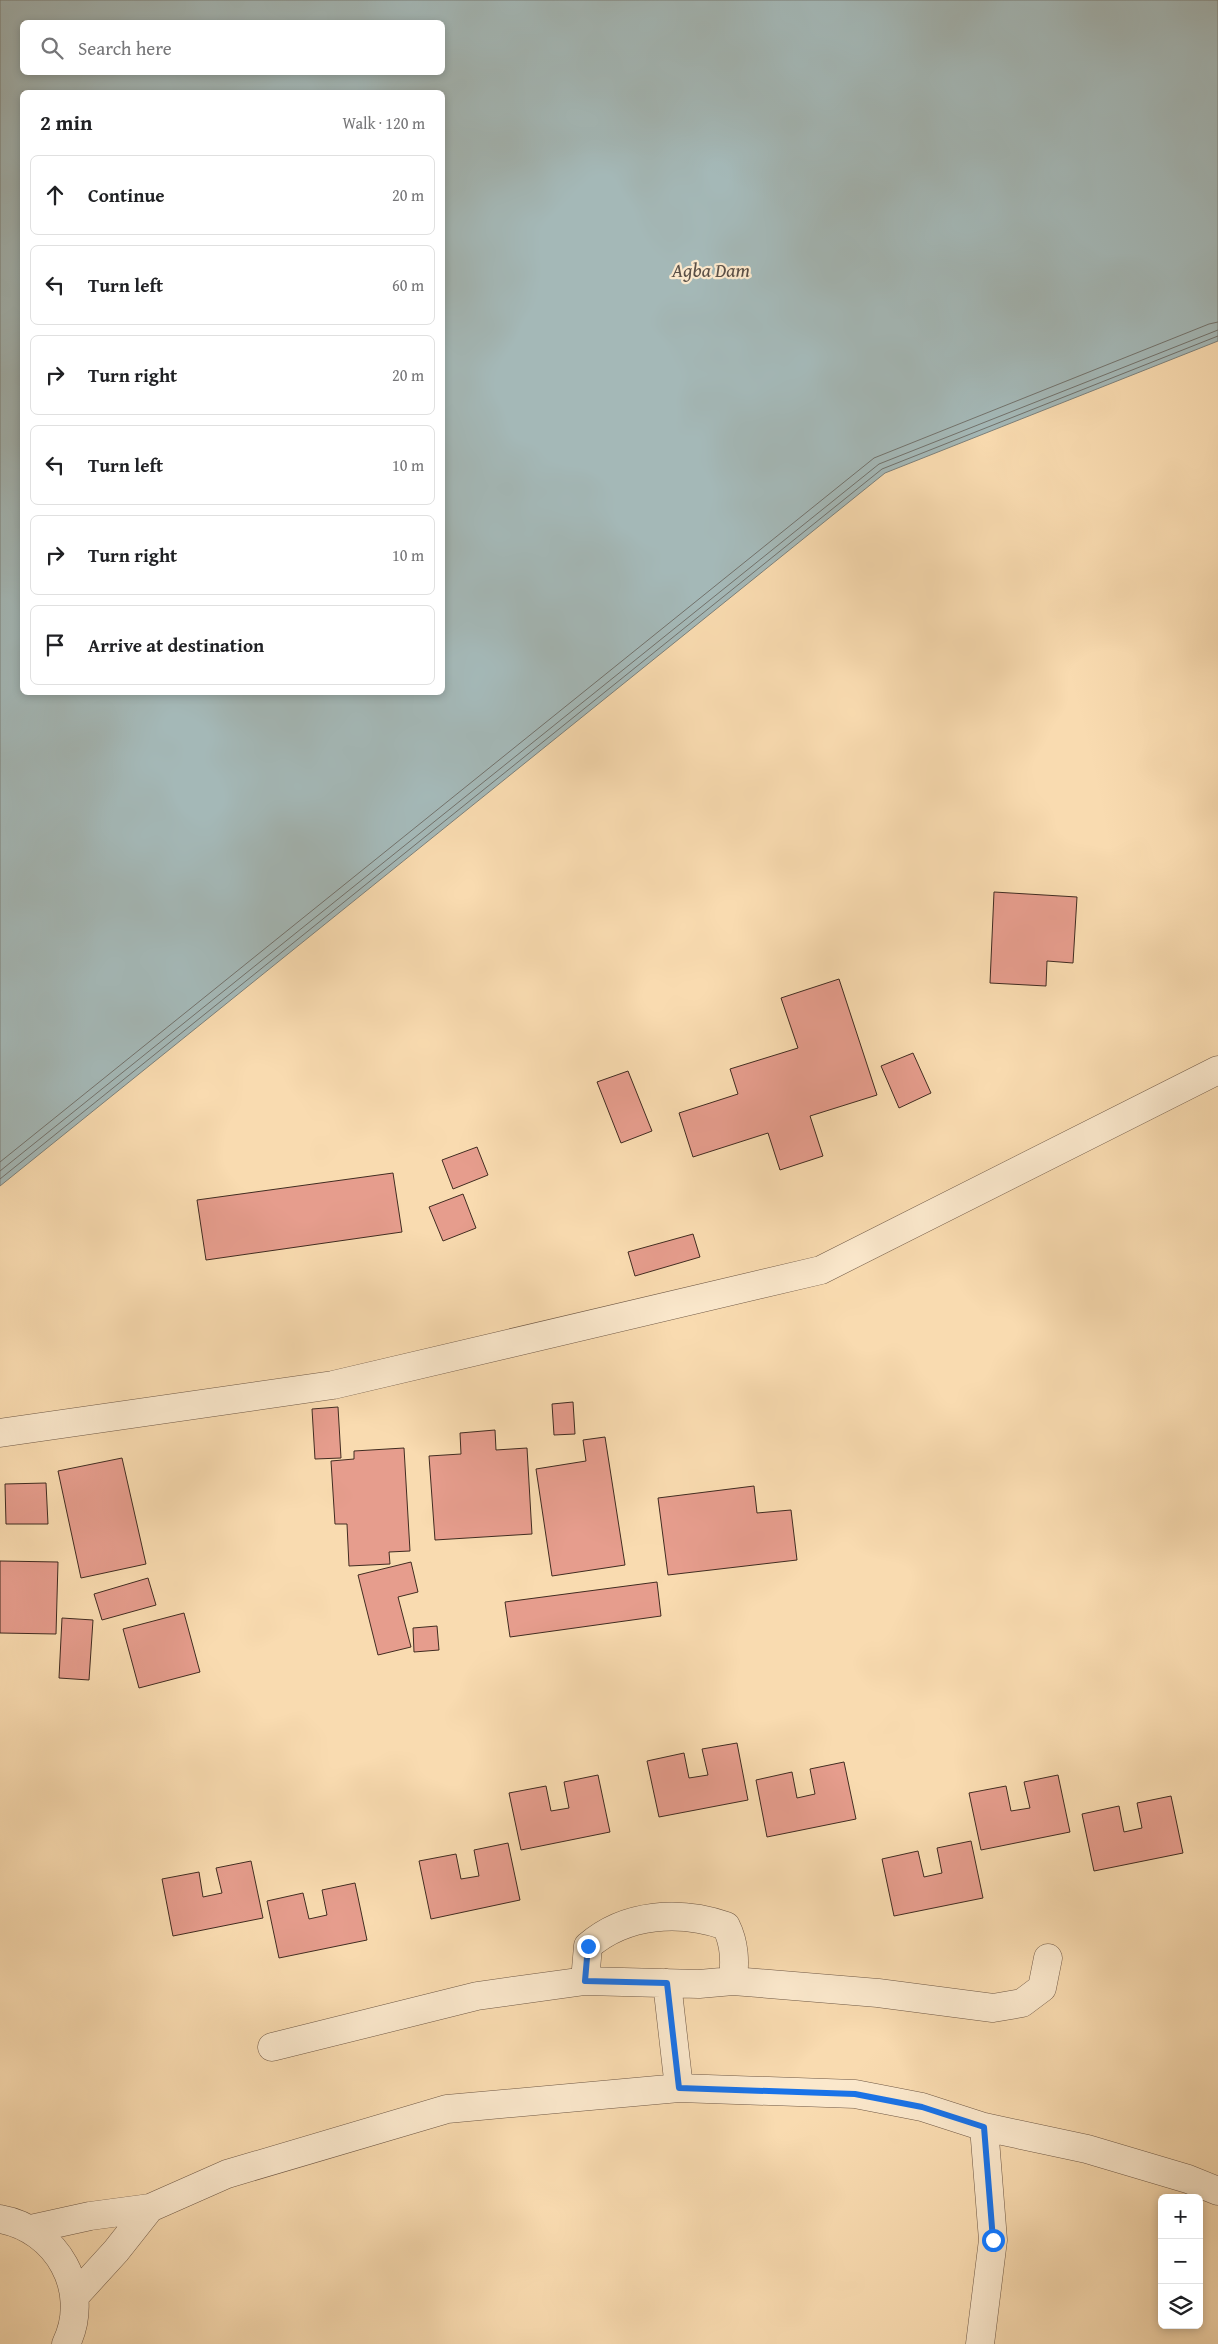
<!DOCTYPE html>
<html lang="en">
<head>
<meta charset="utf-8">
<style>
	body { margin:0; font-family:"Gentium Book Plus",serif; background:#f2f2f2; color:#202124 }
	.controls { position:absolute; right:15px; bottom:15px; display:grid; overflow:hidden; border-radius:8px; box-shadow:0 2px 8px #0003 }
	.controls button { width:45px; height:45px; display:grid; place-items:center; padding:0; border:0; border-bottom:1px solid #e0e0e0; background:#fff; color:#202124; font:25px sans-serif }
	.stop { position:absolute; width:15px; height:15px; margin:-11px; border:4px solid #1a73e8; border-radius:50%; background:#fff }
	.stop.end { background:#1a73e8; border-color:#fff; box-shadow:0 1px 5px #0008 }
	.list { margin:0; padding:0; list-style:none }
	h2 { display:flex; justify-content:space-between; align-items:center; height:65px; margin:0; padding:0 20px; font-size:21px }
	h2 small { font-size:16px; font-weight:400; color:#757577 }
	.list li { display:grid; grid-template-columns:32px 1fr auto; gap:15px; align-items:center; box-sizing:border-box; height:80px; margin:0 10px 10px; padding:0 10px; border:1px solid #e0e0e0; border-radius:8px }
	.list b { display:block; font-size:19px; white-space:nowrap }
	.list em { font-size:16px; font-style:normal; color:#757577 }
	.icon { flex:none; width:28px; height:28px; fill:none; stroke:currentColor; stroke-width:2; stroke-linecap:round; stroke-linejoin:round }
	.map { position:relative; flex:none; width:1218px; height:2344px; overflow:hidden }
	.search { position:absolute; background:#fff; box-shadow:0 2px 8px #0003; left:20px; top:20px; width:425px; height:55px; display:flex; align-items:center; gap:12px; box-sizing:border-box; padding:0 18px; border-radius:8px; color:#757577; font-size:19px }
	.panel { position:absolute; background:#fff; box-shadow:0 2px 8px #0003; left:20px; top:90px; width:425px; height:605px; border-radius:8px }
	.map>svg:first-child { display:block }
	.water { fill:#a4b8b7; stroke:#7c807b; fill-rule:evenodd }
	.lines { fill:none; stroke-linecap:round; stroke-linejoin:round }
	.shore { stroke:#72726c; stroke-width:1 }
	.building { fill:#e69d8d; stroke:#412c21 }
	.minor-casing { stroke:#6f5845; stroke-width:29 }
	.minor { stroke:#fbe8cc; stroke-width:28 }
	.route { stroke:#1a73e8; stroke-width:6 }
	.labels { text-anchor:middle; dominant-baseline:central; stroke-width:4.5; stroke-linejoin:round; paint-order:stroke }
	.water-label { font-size:20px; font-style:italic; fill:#5a4f46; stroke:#fbe8cc }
</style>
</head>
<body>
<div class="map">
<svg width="1218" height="2344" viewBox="0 0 1218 2344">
	<rect width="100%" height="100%" fill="#f9dbb0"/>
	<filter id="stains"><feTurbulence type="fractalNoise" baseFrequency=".004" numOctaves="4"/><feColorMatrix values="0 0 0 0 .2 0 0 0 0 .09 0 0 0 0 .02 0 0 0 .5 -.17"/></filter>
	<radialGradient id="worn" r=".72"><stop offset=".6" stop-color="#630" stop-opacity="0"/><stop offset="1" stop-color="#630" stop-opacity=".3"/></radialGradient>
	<path class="water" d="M0 0H1218V341L885 473 0 1186ZM22 22H442V72H22ZM22 92H442V692H22Z"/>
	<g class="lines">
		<path class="shore" d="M0 1162 874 458 1209 324 1218 322
			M0 1171 879 464 1218 330
			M0 1179 882 469 1218 336"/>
	</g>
	<path class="building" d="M994 892 1077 897 1073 963 1047 961 1046 986 990 983Z
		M839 979 877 1095 810 1116 823 1156 780 1170 768 1133 693 1157 679 1113 738 1094 730 1069 798 1048 781 998Z
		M913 1053 931 1093 899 1108 881 1066Z
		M628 1071 652 1131 621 1143 597 1082Z
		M477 1147 488 1175 453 1189 442 1160Z
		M393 1173 402 1232 206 1260 197 1200Z
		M463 1194 476 1228 443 1241 429 1207Z
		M693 1234 700 1257 635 1276 628 1252Z
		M573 1402 575 1434 554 1435 552 1404Z
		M338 1407 341 1458 315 1459 312 1409Z
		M495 1430 496 1450 527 1448 532 1534 435 1540 429 1456 461 1454 460 1433Z
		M605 1437 625 1565 552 1576 536 1469 586 1461 583 1440Z
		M404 1448 410 1551 389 1552 390 1564 349 1566 347 1524H335L331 1461 354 1459V1451Z
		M122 1458 146 1564 81 1578 58 1471Z
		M46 1483 48 1524H6L5 1484Z
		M754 1486 757 1513 791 1510 797 1560 668 1575 658 1498Z
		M0 1561 58 1562 56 1634 0 1633Z
		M411 1562 418 1592 398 1597 411 1647 378 1655 358 1575Z
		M148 1578 156 1605 102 1620 94 1594Z
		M657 1582 661 1616 510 1637 505 1602Z
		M184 1613 200 1672 139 1688 123 1629Z
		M62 1618 93 1620 89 1680 59 1678Z
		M437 1626 439 1650 414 1652 413 1628Z
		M737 1743 748 1800 659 1817 647 1761 684 1753 689 1778 708 1775 702 1749Z
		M844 1762 856 1819 767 1837 756 1780 792 1772 797 1798 815 1794 810 1769Z
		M598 1775 610 1832 521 1850 509 1793 546 1786 551 1811 569 1808 564 1782Z
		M1058 1775 1070 1832 981 1850 969 1793 1006 1786 1011 1811 1030 1808 1024 1782Z
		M1171 1796 1183 1853 1094 1871 1082 1814 1119 1806 1124 1832 1142 1828 1137 1803Z
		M971 1841 983 1898 894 1916 882 1859 918 1851 924 1877 942 1873 937 1848Z
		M508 1843 520 1900 431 1919 419 1861 456 1854 461 1879 479 1876 474 1850Z
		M251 1861 263 1918 173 1936 162 1879 199 1872 203 1897 222 1893 216 1868Z
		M355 1883 367 1940 279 1958 267 1901 303 1893 309 1919 327 1915 322 1890Z"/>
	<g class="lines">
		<g class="minor-casing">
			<path id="minor" d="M0 1433 333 1385 821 1270 1218 1070
				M585 1981 588 1946C626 1913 680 1910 726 1926 735 1944 735 1962 733 1981
				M667 1983 679 2088
				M272 2047 477 1996 585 1981 699 1984 733 1981 878 1993 993 2008 1022 2003 1042 1988 1048 1958
				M0 2219C57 2229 92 2290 66 2344
				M31 2229 90 2216 150 2208 227 2174 447 2109 679 2088 855 2094 922 2107 984 2127 1087 2149 1188 2179 1218 2191
				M75 2296 116 2251 150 2208
				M980 2344 993 2240 984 2127"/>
		</g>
		<use href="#minor" class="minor"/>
	</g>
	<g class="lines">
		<path class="route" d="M588 1946 585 1981 667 1983 679 2088 855 2094 922 2107 984 2127 993 2240"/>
	</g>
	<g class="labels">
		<g class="water-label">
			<text x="711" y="269">Agba Dam</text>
		</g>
	</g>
	<rect width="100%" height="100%" filter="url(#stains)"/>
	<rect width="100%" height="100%" fill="url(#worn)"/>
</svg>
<div class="controls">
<button>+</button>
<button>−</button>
<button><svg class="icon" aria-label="layers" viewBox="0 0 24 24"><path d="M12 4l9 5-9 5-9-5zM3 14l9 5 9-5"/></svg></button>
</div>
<div class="stop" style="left:993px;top:2240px"></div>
<div class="stop end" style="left:588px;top:1946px"></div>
<div class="search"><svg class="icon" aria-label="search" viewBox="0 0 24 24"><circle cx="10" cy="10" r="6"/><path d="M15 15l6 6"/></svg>Search here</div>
<section class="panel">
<h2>2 min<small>Walk · 120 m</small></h2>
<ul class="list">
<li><svg class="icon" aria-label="ahead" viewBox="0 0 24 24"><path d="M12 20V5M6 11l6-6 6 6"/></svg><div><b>Continue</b></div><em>20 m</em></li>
<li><svg class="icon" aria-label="left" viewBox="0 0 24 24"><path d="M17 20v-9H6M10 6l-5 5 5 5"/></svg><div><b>Turn left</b></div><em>60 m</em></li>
<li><svg class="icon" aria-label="right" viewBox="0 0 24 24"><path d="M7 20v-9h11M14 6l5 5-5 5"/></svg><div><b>Turn right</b></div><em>20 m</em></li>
<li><svg class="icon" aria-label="left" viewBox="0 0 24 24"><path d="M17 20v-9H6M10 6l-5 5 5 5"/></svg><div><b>Turn left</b></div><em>10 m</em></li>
<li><svg class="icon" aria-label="right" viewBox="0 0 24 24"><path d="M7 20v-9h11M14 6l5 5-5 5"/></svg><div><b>Turn right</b></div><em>10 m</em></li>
<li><svg class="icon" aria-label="arrive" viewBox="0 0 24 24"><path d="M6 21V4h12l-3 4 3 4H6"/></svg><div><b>Arrive at destination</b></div></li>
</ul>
</section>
</div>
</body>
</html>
